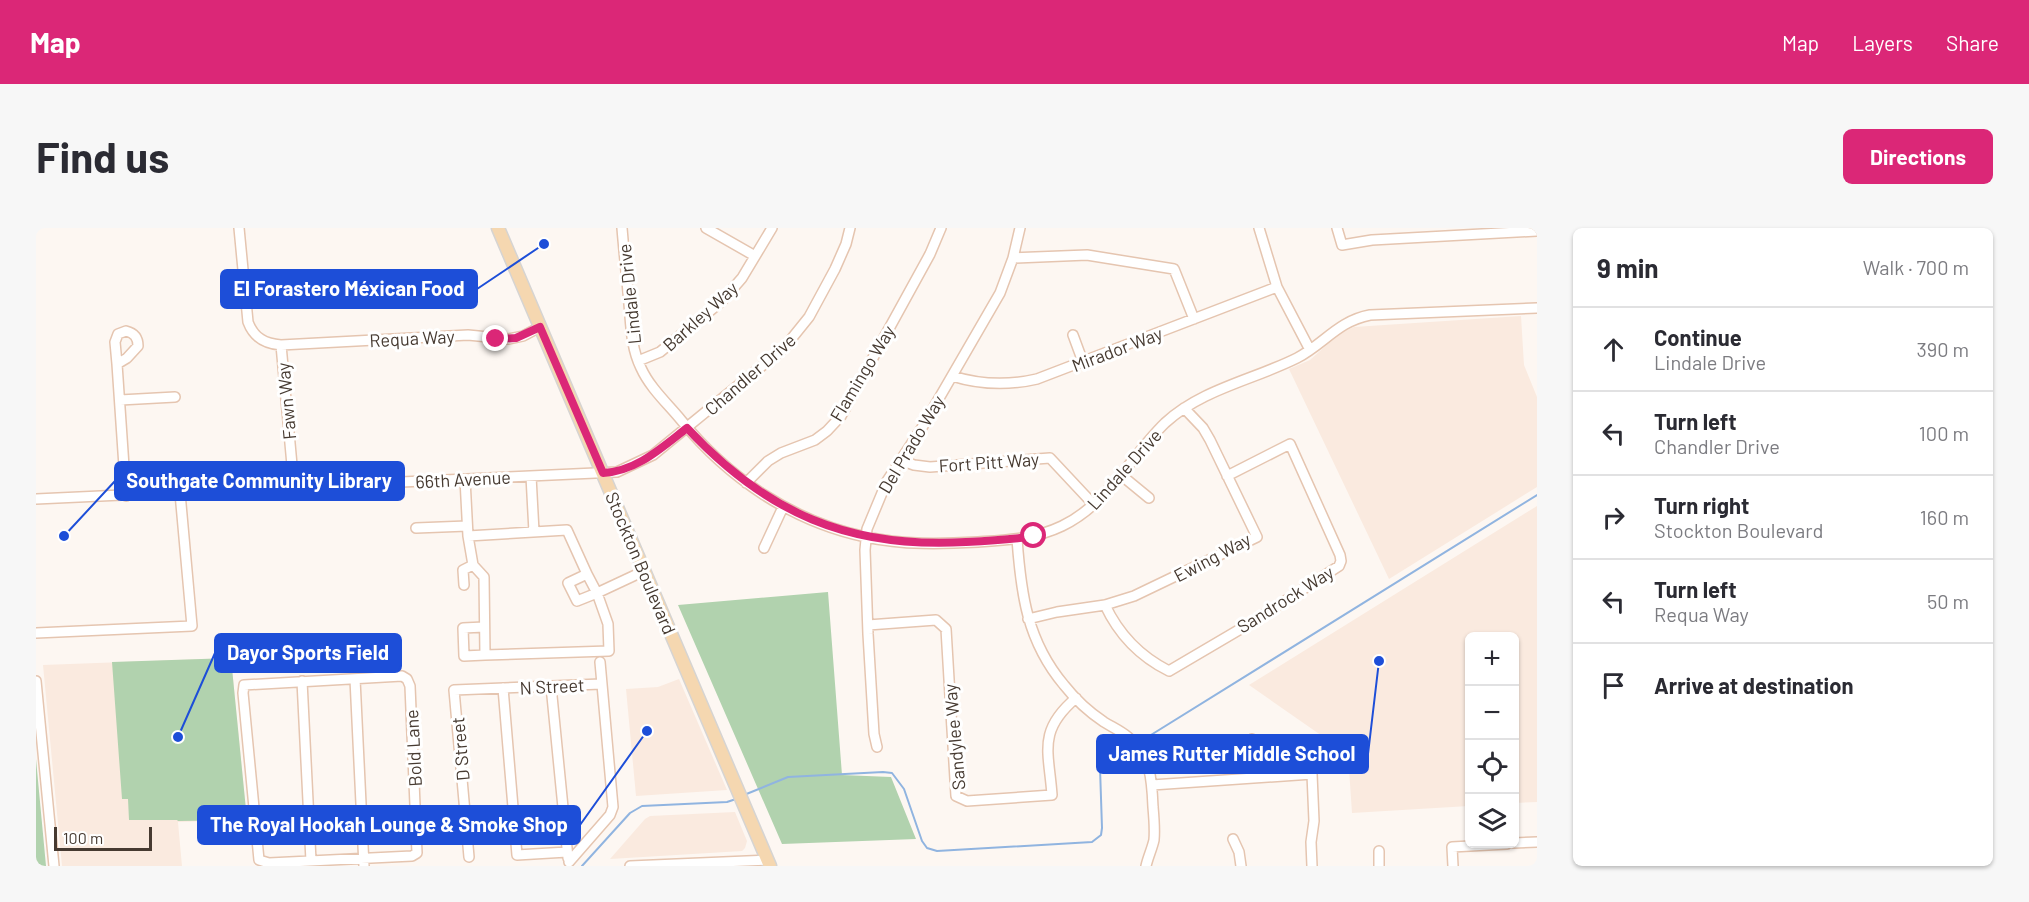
<!DOCTYPE html>
<html lang="en">
<head>
<meta charset="utf-8">
<style>
	body { margin:0; font-family:Barlow,sans-serif; background:#f7f7f7; color:#2b2b33 }
	.controls { position:absolute; right:18px; bottom:18px; display:grid; overflow:hidden; border-radius:9px; box-shadow:0 2px 4px #0004 }
	.controls button { width:54px; height:54px; display:grid; place-items:center; padding:0; border:0; border-bottom:2px solid #e1e1e2; background:#fff; color:#2b2b33; font:30px sans-serif }
	.scale { position:absolute; left:18px; bottom:15px; width:98px; box-sizing:border-box; padding-left:6px; border:3px solid #463a31; border-top:0; font-size:16px; line-height:21px; white-space:nowrap; color:#463a31; -webkit-text-stroke:4px #fff; paint-order:stroke }
	.stop { position:absolute; width:18px; height:18px; margin:-14px; border:4px solid #db2777; border-radius:50%; background:#fff }
	.stop.end { background:#db2777; border-color:#fff; box-shadow:0 2px 6px #0008 }
	.list { margin:0; padding:0; list-style:none }
	h2 { display:flex; justify-content:space-between; align-items:center; height:78px; margin:0; padding:0 24px; font-size:26px }
	h2 small { font-size:20px; font-weight:400; color:#7c7c81 }
	.list li { display:grid; grid-template-columns:39px 1fr auto; gap:18px; align-items:center; box-sizing:border-box; height:84px; padding:0 24px; border-top:2px solid #e1e1e2 }
	.list b { display:block; font-size:22px; white-space:nowrap }
	.list p { margin:0; font-size:20px; white-space:nowrap; color:#7c7c81 }
	.list em { font-size:20px; font-style:normal; color:#7c7c81 }
	.icon { flex:none; width:33px; height:33px; fill:none; stroke:currentColor; stroke-width:2; stroke-linecap:round; stroke-linejoin:round }
	.map { position:relative; flex:none; width:1501px; height:638px; overflow:hidden; border-radius:9px }
	header { display:flex; align-items:center; gap:36px; box-sizing:border-box; height:84px; padding:0 30px; background:#db2777; color:#fff }
	header strong { font-size:28px }
	nav { display:flex; gap:33px; margin-inline-start:auto; font-size:21px }
	.intro { display:flex; align-items:center; justify-content:space-between; box-sizing:border-box; height:144px; padding:0 36px }
	h1 { margin:0; font-size:42px }
	.button { padding:15px 27px; border-radius:9px; background:#db2777; color:#fff; font-size:21px; font-weight:700 }
	main { display:flex; gap:36px; padding:0 36px }
	aside { flex:1; background:#fff; border-radius:9px; box-shadow:0 2px 4px #0004 }
	.map>svg:first-child { display:block }
	.built { fill:#faeadf }
	.green { fill:#b1d2ae }
	.lines { fill:none; stroke-linecap:round; stroke-linejoin:round }
	.stream { stroke:#90b4e0; stroke-width:2 }
	.minor-casing { stroke:#e5c5b0; stroke-width:12 }
	.major-casing { stroke:#d6d4d2; stroke-width:15 }
	.minor { stroke:#fff; stroke-width:9 }
	.major { stroke:#f5d7b0; stroke-width:12 }
	.route { stroke:#db2777; stroke-width:8 }
	.labels { text-anchor:middle; dominant-baseline:central; stroke-width:6; stroke-linejoin:round; paint-order:stroke }
	.street-label { font-size:18px; fill:#463a31; stroke:#fff }
	.leader { fill:none; stroke:#1d4ed8; stroke-width:2 }
	.callout-dot { fill:#1d4ed8; stroke:#fff; stroke-width:2 }
	.callout { fill:#1d4ed8; stroke:#1d4ed8; stroke-width:2 }
	.callout-label { font-size:20px; text-anchor:middle; font-weight:bold; fill:#fff }
</style>
</head>
<body>
<header>
<strong>Map</strong>
<nav><a>Map</a><a>Layers</a><a>Share</a></nav>
</header>
<div class="intro"><h1>Find us</h1><a class="button">Directions</a></div>
<main>
<div class="map">
<svg width="1501" height="638" viewBox="0 0 1501 638">
	<rect width="100%" height="100%" fill="#fdf7f2"/>
	<path class="built" d="M1485 88 1488 137 1501 169V259L1353 351 1253 141 1274 132 1304 105 1318 99Z
		M1501 278V574L1479 575 1478 409H1434L1433 578 1316 585 1312 526 1213 457Z
		M195 430 211 592 142 594 146 638H26L7 437Z
		M643 451 691 562 600 568 590 461 622 459Z
		M699 584 711 613 709 620 706 623 574 631 609 591 614 588Z"/>
	<path class="green" d="M792 364 806 547 855 549 880 611 746 616 642 377Z
		M195 430 211 592 142 593 141 592H93L92 571H86L76 434Z
		M0 531 10 638H0Z"/>
	<g class="lines">
		<path class="stream" d="M1102 515 1501 267
			M708 567 752 549 847 544 856 545 868 561 886 613 891 620 901 623 1056 614 1065 607 1066 600 1064 540 1097 518
			M546 638 594 585 606 578 691 574 700 571"/>
		<g class="minor-casing">
			<path id="minor" d="M203 0 212 94C218 110 229 116 245 117L432 107 473 111 487 108 504 99
				M586 0C588 25 591 51 593 76 595 98 595 120 605 140 614 160 632 176 645 192 692 250 757 294 830 309 867 317 905 316 942 314 971 312 999 311 1026 298 1072 276 1094 229 1129 195 1166 161 1217 152 1261 130 1288 116 1302 93 1334 87L1501 80
				M670 0 719 28
				M1223 0 1241 59 1274 122
				M1301 0 1306 17 1336 12 1501 3
				M977 30 1051 27 1138 41 1158 91
				M90 103C98 105 102 109 102 118L91 130 81 136 79 114 82 106Z
				M1037 107 1047 134
				M245 117 258 259
				M602 133 624 124 686 73 706 50 736 0
				M81 136 90 268
				M916 148C945 157 971 158 1001 151L1241 59
				M84 172 139 169
				M864 232 878 237 894 239 1014 230 1058 277
				M1085 247 1113 270
				M495 248 498 304
				M429 251 432 308 531 302 551 346
				M710 255 732 233 745 225 779 212 791 203 805 188 894 26 905 0
				M0 271 581 244 617 227 748 120 773 89 799 41 810 16 814 0
				M380 300 431 298
				M432 308 437 337
				M981 311C985 366 991 413 1028 457 1039 471 1053 484 1068 494 1076 499 1085 503 1092 509 1115 527 1116 553 1117 579 1118 590 1119 601 1118 612 1116 621 1112 629 1110 638
				M728 320 747 279
				M551 346 561 365 541 373 532 355Z
				M428 357 427 342 437 337 448 349 449 427 573 423 572 396 561 365 608 343
				M1069 377C1083 407 1103 428 1133 443L1218 393 1303 338 1305 333 1304 327 1254 216 1191 248
				M992 391 1021 384 1069 377 1098 368 1221 309 1174 212 1167 200 1148 180
				M832 397 900 392 910 401 920 568 931 573 1016 567C1013 524 1001 503 1040 470
				M448 399 427 400 428 428 449 427
				M0 405 156 398 144 265
				M366 448 371 451 374 458 381 625 376 628 233 635 223 632 207 465 208 457Z
				M319 451 328 638
				M0 453 18 638
				M266 453 275 633
				M515 458 532 630
				M467 460 481 627 531 624
				M1216 511 1218 550
				M841 519 838 506 832 406 829 322 831 301 851 253 887 198 964 65 977 30 984 0
				M1116 557 1276 546 1278 593 1275 614 1276 638
				M1197 611 1203 624 1205 638
				M1478 615 1501 614
				M1343 623V638
				M433 629 418 462 565 456
				M533 634 574 587 577 579 564 434
				M594 638 731 632
				M1417 638 1416 619 1471 616"/>
		</g>
		<g class="major-casing">
			<path id="major" d="M462 0 734 638"/>
		</g>
		<use href="#minor" class="minor"/>
		<use href="#major" class="major"/>
	</g>
	<g class="lines">
		<path class="route" d="M460 111 480 110 504 99 567 245C601 243 625 220 651 200 730 285 813 321 930 314 953 313 976 312 998 308"/>
	</g>
	<g class="labels">
		<g class="street-label">
			<text transform="translate(593 66) rotate(-96)">Lindale Drive</text>
			<text transform="translate(664 88) rotate(-42)">Barkley Way</text>
			<text transform="translate(376 110) rotate(-3)">Requa Way</text>
			<text transform="translate(1081 121) rotate(-21)">Mirador Way</text>
			<text transform="translate(826 145) rotate(-59)">Flamingo Way</text>
			<text transform="translate(714 146) rotate(-41)">Chandler Drive</text>
			<text transform="translate(250 173) rotate(-95)">Fawn Way</text>
			<text transform="translate(875 216) rotate(-59)">Del Prado Way</text>
			<text transform="translate(953 234) rotate(-4)">Fort Pitt Way</text>
			<text transform="translate(1088 241) rotate(-48)">Lindale Drive</text>
			<text transform="translate(427 251) rotate(-3)">66th Avenue</text>
			<text transform="translate(1176 329) rotate(-28)">Ewing Way</text>
			<text transform="translate(605 335) rotate(67)">Stockton Boulevard</text>
			<text transform="translate(1249 371) rotate(-32)">Sandrock Way</text>
			<text transform="translate(516 458) rotate(-3)">N Street</text>
			<text transform="translate(918 509) rotate(-95)">Sandylee Way</text>
			<text transform="translate(377 520) rotate(-93)">Bold Lane</text>
			<text transform="translate(424 521) rotate(-95)">D Street</text>
		</g>
	</g>
	<path class="leader" d="M508 16L441 61M28 308L79 253M142 509L179 425M1343 433L1332 526M611 503L544 597"/>
	<g class="callout-dot">
		<circle cx="508" cy="16" r="6"/>
		<circle cx="28" cy="308" r="6"/>
		<circle cx="142" cy="509" r="6"/>
		<circle cx="1343" cy="433" r="6"/>
		<circle cx="611" cy="503" r="6"/>
	</g>
	<g class="callout">
		<rect x="185" y="42" width="256" height="38" rx="6"/>
		<rect x="79" y="234" width="289" height="38" rx="6"/>
		<rect x="179" y="406" width="186" height="38" rx="6"/>
		<rect x="1061" y="507" width="271" height="38" rx="6"/>
		<rect x="162" y="578" width="382" height="38" rx="6"/>
	</g>
	<g class="callout-label">
		<text x="313" y="68">El Forastero Méxican Food</text>
		<text x="223" y="260">Southgate Community Library</text>
		<text x="272" y="432">Dayor Sports Field</text>
		<text x="1196" y="533">James Rutter Middle School</text>
		<text x="353" y="604">The Royal Hookah Lounge &amp; Smoke Shop</text>
	</g>
</svg>
<div class="controls">
<button>+</button>
<button>−</button>
<button><svg class="icon" aria-label="locate" viewBox="0 0 24 24"><circle cx="12" cy="12" r="6"/><path d="M12 2v4M12 18v4M2 12h4M18 12h4"/></svg></button>
<button><svg class="icon" aria-label="layers" viewBox="0 0 24 24"><path d="M12 4l9 5-9 5-9-5zM3 14l9 5 9-5"/></svg></button>
</div>
<div class="scale">100 m</div>
<div class="stop" style="left:998px;top:308px"></div>
<div class="stop end" style="left:460px;top:111px"></div>
</div>
<aside>
<h2>9 min<small>Walk · 700 m</small></h2>
<ul class="list">
<li><svg class="icon" aria-label="ahead" viewBox="0 0 24 24"><path d="M12 20V5M6 11l6-6 6 6"/></svg><div><b>Continue</b><p>Lindale Drive</p></div><em>390 m</em></li>
<li><svg class="icon" aria-label="left" viewBox="0 0 24 24"><path d="M17 20v-9H6M10 6l-5 5 5 5"/></svg><div><b>Turn left</b><p>Chandler Drive</p></div><em>100 m</em></li>
<li><svg class="icon" aria-label="right" viewBox="0 0 24 24"><path d="M7 20v-9h11M14 6l5 5-5 5"/></svg><div><b>Turn right</b><p>Stockton Boulevard</p></div><em>160 m</em></li>
<li><svg class="icon" aria-label="left" viewBox="0 0 24 24"><path d="M17 20v-9H6M10 6l-5 5 5 5"/></svg><div><b>Turn left</b><p>Requa Way</p></div><em>50 m</em></li>
<li><svg class="icon" aria-label="arrive" viewBox="0 0 24 24"><path d="M6 21V4h12l-3 4 3 4H6"/></svg><div><b>Arrive at destination</b></div></li>
</ul>
</aside>
</main>
</body>
</html>
